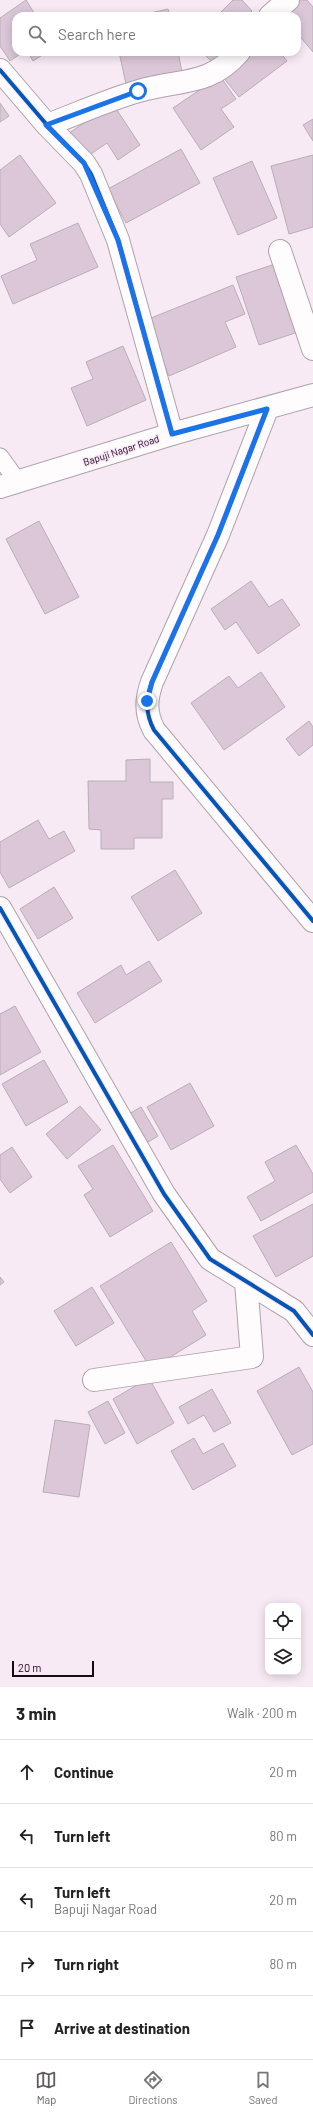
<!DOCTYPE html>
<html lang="en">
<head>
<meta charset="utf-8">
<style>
	body { margin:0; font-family:Barlow,sans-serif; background:#f6f6f6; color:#222 }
	.controls { position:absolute; right:12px; bottom:12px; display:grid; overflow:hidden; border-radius:8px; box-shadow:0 2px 10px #0003 }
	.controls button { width:36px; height:36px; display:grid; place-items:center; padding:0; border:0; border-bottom:1px solid #e0e0e0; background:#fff; color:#222; font:20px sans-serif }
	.scale { position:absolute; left:12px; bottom:10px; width:82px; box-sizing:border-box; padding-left:4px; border:2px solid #140b13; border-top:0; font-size:11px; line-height:14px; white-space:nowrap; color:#140b13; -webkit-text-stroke:3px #fce5f8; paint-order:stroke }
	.stop { position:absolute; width:12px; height:12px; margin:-9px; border:3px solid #1a73e8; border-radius:50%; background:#fff }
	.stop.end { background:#1a73e8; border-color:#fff; box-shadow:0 1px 4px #0008 }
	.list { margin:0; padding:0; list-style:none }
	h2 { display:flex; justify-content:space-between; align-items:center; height:52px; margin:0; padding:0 16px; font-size:17px }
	h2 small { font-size:13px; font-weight:400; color:#767676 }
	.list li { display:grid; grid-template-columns:26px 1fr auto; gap:12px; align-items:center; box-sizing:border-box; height:64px; padding:0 16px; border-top:1px solid #e0e0e0 }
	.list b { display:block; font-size:15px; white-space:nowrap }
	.list p { margin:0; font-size:13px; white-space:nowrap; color:#767676 }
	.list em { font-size:13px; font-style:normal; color:#767676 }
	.icon { flex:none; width:22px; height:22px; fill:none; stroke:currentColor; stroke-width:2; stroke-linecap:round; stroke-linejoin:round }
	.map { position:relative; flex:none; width:313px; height:1687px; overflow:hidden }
	.search { position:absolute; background:#fff; box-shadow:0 2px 10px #0003; left:12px; right:12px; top:12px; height:44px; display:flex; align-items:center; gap:10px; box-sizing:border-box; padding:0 14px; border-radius:12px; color:#767676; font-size:15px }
	.sheet { height:372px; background:#fff }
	nav { display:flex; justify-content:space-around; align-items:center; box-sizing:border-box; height:56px; border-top:1px solid #e0e0e0; background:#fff; font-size:11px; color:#767676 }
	nav a { display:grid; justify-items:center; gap:2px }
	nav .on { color:#635962 }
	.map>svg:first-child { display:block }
	.building { fill:#dcc7d8; stroke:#b9aeb6 }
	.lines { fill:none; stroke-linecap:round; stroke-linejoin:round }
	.lane-casing { stroke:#ada2ab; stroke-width:19 }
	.street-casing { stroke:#ada2ab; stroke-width:24 }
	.secondary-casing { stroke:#ada2ab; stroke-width:24 }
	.lane { stroke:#fefcfd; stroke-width:17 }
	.street { stroke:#fefcfd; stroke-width:22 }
	.secondary { stroke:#fefcfd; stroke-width:22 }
	.cycleway-casing { stroke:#fce5f8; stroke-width:6 }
	.cycleway { stroke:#0057b8; stroke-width:4 }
	.route { stroke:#1a73e8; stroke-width:5 }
	.labels { text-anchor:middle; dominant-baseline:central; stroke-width:3; stroke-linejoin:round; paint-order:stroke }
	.street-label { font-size:10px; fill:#140b13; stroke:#fce5f8 }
</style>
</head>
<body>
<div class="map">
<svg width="313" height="1687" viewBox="0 0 313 1687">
	<rect width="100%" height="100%" fill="#f7eaf4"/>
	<path class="building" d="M26 0 36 16H16V52H23L10 61 0 46V18Z
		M233 0H242L252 11 246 16H217Z
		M295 0H307L313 7V52L297 33V16H282Z
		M168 9 170 16H137Z
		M28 52H47L33 61Z
		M119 52H178L182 72 126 84Z
		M202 52H224L213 63Z
		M253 52H280L287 61 239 97 222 76Z
		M220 76 236 99 221 109 234 127 201 150 173 108Z
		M0 103 9 116 0 122Z
		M113 104 140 145 118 160 107 143 85 158 69 133Z
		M313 119V141L303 125Z
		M181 149 200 183 126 223 108 189Z
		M20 155 56 203 9 237 0 224V170Z
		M313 155V227L289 234 271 166Z
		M252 161 277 218 238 235 213 178Z
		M78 223 98 267 13 304 1 276 37 260 30 244Z
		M278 263 301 331 259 345 236 277Z
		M233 285 245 314 225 322 236 347 169 376 146 320Z
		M123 346 146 400 87 426 71 388 93 379 86 362Z
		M39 521 79 597 45 614 6 539Z
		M251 581 269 607 282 599 300 625 258 654 236 622 225 630 211 609Z
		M261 672 285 707 224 750 191 703 229 676 238 688Z
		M309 721 313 727V745L299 756 286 739Z
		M150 759V782H173V799H162V838H134V849H101V830L89 829 88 781H126V760Z
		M38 820 49 839 64 831 75 851 9 888 0 872V842Z
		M175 870 202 913 158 941 131 897Z
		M54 887 73 918 38 939 20 909Z
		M149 961 162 981 95 1023 77 993 121 965 126 975Z
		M15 1006 41 1052 0 1075V1014Z
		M44 1060 68 1102 26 1126 2 1084Z
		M190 1083 214 1126 171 1150 147 1107Z
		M80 1106 101 1130 67 1159 46 1134Z
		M141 1107 158 1136 145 1144 127 1115Z
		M113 1145 153 1211 110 1237 84 1195 93 1189 78 1166Z
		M296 1145 313 1174V1192L261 1221 247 1197 275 1181 265 1162Z
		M12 1147 32 1177 10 1193 0 1179V1155Z
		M313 1204V1256L276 1277 253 1236Z
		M171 1242 207 1301 192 1311 206 1335 151 1369 100 1286Z
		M0 1277 4 1282 0 1285Z
		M92 1287 114 1323 76 1346 54 1311Z
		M299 1367 313 1392V1444L292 1455 257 1391Z
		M149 1378 174 1423 137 1444 113 1399Z
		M212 1389 231 1423 214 1432 204 1415 188 1424 179 1407Z
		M108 1401 125 1433 105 1444 88 1412Z
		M55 1420 90 1425 79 1497 43 1492Z
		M194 1438 203 1454 223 1443 236 1466 193 1490 171 1451Z"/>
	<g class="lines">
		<g class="lane-casing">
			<path id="lane" d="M0 457 18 482"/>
		</g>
		<g class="street-casing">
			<path id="street" d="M270 16 288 0
				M0 70 47 125 84 163 91 174 118 240 172 434
				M47 125C77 114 107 100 139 91 178 79 209 87 239 52
				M280 251 313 349
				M267 409 218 535 152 682C146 699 145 713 154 730L313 921
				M0 908 164 1194 210 1259 294 1311 313 1335
				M94 1380 252 1357 246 1282"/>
		</g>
		<g class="secondary-casing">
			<path id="secondary" d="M0 487 172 434 313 395"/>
		</g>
		<use href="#lane" class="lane"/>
		<use href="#street" class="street"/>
		<use href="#secondary" class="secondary"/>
		<g class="cycleway-casing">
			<path id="cycleway" d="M0 70 47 125 84 163 91 174 118 240 172 434
				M267 409 218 535 152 682C146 699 145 713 154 730L313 921
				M0 908 164 1194 210 1259 294 1311 313 1335"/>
		</g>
		<use href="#cycleway" class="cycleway"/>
	</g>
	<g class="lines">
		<path class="route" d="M138 91 46 125 84 163 118 240 172 434 267 409 218 535 152 682 147 701"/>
	</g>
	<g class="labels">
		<g class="street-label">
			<text transform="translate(121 450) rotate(-18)">Bapuji Nagar Road</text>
		</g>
	</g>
</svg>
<div class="controls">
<button><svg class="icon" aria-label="locate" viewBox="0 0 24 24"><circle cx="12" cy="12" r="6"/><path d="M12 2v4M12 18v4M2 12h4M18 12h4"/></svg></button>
<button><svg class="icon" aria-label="layers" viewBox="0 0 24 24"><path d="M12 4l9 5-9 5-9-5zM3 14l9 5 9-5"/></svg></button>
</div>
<div class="scale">20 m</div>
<div class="stop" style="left:138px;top:91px"></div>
<div class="stop end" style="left:147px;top:701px"></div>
<div class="search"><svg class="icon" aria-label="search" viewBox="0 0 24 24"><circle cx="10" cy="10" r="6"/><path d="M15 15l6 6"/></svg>Search here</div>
</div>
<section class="sheet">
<h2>3 min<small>Walk · 200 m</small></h2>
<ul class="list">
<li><svg class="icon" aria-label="ahead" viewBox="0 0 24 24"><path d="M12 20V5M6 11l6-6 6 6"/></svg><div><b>Continue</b></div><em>20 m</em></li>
<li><svg class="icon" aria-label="left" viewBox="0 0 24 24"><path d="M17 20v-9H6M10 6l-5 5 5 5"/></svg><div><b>Turn left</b></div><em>80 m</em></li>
<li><svg class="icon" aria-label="left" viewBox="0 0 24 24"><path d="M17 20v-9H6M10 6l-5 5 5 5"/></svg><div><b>Turn left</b><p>Bapuji Nagar Road</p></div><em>20 m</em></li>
<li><svg class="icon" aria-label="right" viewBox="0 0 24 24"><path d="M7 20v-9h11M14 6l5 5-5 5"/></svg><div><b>Turn right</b></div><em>80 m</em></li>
<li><svg class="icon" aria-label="arrive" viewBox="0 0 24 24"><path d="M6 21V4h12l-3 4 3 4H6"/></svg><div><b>Arrive at destination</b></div></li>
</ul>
</section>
<nav>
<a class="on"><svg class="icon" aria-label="map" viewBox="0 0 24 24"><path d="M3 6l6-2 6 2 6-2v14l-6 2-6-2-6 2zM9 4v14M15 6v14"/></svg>Map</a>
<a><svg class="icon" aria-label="directions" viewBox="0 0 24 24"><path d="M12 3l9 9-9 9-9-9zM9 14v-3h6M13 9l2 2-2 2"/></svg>Directions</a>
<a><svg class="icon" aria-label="saved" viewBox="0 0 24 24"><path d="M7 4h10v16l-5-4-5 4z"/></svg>Saved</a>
</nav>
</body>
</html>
